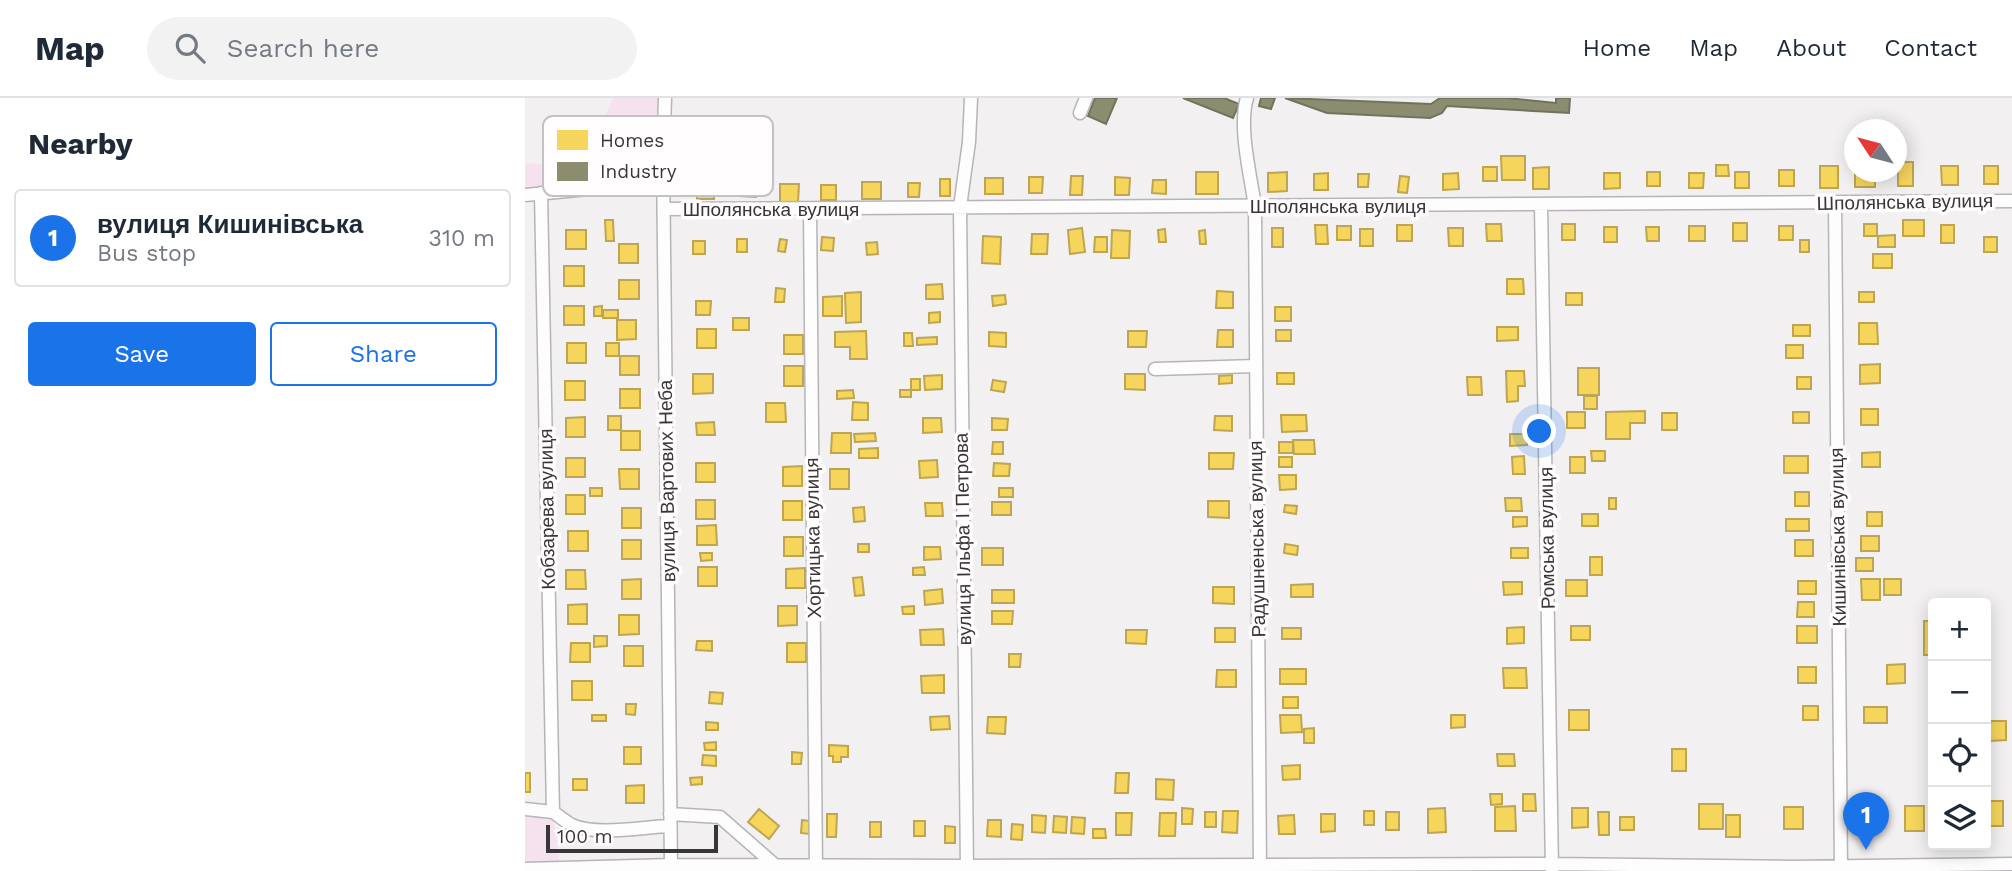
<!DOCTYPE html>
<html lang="en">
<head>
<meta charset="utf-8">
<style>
	body { margin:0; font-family:"Work Sans",sans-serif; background:#f2f2f3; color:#1f2937 }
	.controls { position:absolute; right:21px; bottom:21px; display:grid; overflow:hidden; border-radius:7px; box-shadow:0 4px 18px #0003 }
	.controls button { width:63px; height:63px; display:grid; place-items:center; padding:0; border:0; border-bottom:2px solid #e0e1e3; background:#fff; color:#1f2937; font:35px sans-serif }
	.compass { position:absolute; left:1319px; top:21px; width:63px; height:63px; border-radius:50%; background:#fff; box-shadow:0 4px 18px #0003; rotate:306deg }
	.scale { position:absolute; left:21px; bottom:18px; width:172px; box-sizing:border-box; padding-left:7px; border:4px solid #383638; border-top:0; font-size:19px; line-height:24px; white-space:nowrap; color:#383638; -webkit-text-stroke:5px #fffdfe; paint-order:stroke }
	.you { position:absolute; left:1015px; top:334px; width:24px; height:24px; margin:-18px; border:5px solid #fff; border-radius:50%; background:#1a73e8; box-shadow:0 0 0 10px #1a73e833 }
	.badge { display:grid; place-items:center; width:46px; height:46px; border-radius:50%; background:#1a73e8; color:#fff; font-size:23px; font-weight:700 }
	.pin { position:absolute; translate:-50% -58px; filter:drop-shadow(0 2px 4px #0008) }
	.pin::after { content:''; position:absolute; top:37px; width:24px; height:21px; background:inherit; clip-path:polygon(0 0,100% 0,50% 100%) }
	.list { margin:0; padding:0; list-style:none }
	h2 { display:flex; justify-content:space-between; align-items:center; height:91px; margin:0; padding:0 28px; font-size:30px }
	h2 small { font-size:23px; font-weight:400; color:#747a83 }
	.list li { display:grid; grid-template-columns:46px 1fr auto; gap:21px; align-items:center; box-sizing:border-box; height:98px; margin:0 14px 14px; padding:0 14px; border:2px solid #e0e1e3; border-radius:7px }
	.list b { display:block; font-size:26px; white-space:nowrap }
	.list p { margin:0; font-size:23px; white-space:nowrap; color:#747a83 }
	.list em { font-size:23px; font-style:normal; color:#747a83 }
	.actions { display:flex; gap:14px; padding:21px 28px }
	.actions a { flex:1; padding:16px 0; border:2px solid #1a73e8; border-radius:7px; text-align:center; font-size:24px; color:#1a73e8 }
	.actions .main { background:#1a73e8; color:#fff }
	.icon { flex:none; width:38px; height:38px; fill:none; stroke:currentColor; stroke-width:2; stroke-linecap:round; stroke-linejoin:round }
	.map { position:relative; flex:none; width:1487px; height:773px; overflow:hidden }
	header { display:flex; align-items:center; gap:42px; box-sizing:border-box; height:98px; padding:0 35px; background:#fff; border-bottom:2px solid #e0e1e3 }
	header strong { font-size:33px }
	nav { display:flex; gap:38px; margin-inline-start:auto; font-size:24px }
	.search { width:490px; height:63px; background:#f2f2f3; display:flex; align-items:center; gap:18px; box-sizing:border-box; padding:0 24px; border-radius:38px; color:#747a83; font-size:26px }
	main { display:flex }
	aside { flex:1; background:#fff }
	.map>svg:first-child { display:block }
	.green { fill:#f6e1ef }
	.homes { fill:#f6d55c; stroke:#bda551; stroke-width:2 }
	.industry { fill:#8c8c6e; stroke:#73725e; stroke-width:2 }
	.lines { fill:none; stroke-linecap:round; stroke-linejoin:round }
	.minor-casing { stroke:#b6b4b6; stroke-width:15 }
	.minor { stroke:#fdfdfd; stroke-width:12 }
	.labels { text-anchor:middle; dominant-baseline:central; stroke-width:7; stroke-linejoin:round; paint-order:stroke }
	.street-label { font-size:19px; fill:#383638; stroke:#fffdfe }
	.key { fill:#fffdfe; stroke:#c3c1c3; stroke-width:2 }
	.key-label { font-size:19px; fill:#383638 }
</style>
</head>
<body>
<header>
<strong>Map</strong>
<div class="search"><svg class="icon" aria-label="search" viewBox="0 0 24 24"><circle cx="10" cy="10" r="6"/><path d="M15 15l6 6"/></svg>Search here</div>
<nav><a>Home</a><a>Map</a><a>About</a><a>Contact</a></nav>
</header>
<main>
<aside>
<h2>Nearby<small></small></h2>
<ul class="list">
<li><span class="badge">1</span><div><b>вулиця Кишинівська</b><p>Bus stop</p></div><em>310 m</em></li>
</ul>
<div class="actions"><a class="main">Save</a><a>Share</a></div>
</aside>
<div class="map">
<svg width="1487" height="773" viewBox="0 0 1487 773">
	<rect width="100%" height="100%" fill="#f3f0f2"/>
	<path class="green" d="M88 0H140L138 84 0 97V65L58 69Z
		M0 709 28 714 35 769 0 773Z"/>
	<path class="homes" d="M976 58H1000V82H977Z
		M1373 64H1388V88H1373Z
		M1191 67H1203L1204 78H1191Z
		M1295 68H1313V90H1295Z
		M1416 68H1433V87H1417Z
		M1459 68H1473V86H1459Z
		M958 69H972V83H958Z
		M1024 69V91H1008V70Z
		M1254 72H1269V88H1254Z
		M671 74H693V96H671Z
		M762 74V93L743 94V75Z
		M1122 74H1135V88H1122Z
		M1210 74H1224V90H1210Z
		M1330 74H1350V89H1330Z
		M803 75V92H789V76Z
		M933 75 934 91 918 92V76Z
		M1079 75H1095V90L1079 91Z
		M1164 75H1179L1178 90H1164Z
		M833 76H844L843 89H833Z
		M546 78H558L557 97H545Z
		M875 78 884 79 882 95 873 94Z
		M504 79H518L517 95H504Z
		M590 79 605 80 604 97H590Z
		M460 80H478V96H460Z
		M415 81H425V98H415Z
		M628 82H641V96L627 95Z
		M214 83H231V99L214 98Z
		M337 84H356V101H337Z
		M172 85 189 86V101H172Z
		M383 85H395L394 99H383Z
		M255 86H274L273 104H255Z
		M296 87H311V102H296Z
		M80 122H88L89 143H81Z
		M1378 122H1399V138H1378Z
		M1208 125H1222V143H1208Z
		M961 126H976L977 143H962Z
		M1037 126H1050V142H1037Z
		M1339 126H1352V138H1339Z
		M790 127H802L803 146H791Z
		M872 127H887V143H872Z
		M1416 127H1429V145H1416Z
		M812 128H826V142H812Z
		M1164 128H1180V143H1164Z
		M1254 128H1268V142H1254Z
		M1079 129H1092V144H1079Z
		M1121 129H1134V143H1122Z
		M557 130 560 154 545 156 543 132Z
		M747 130H758V149H747Z
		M923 130H938V148H924Z
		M640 131 641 144H634L633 132Z
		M835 131H848V148H835Z
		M41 132H61V151H41Z
		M587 132 605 133 604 160H586Z
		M680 132 681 146H675L674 133Z
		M507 136H523L522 156H506Z
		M1370 137V149H1353V138Z
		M458 138 476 139 475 166 457 165Z
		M297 139 309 140 308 153 296 152Z
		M570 139H582V154H569Z
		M1459 139H1472V154H1459Z
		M212 141H222V154H212Z
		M255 141 262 142 260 154 253 153Z
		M1275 142H1284V154H1275Z
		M168 143H180V156H168Z
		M352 144 353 156 342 157 341 145Z
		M94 146H113V165H94Z
		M1348 156H1367V170H1348Z
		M39 168H59V188H39Z
		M982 181H998L999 196H982Z
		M94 182H114V201H94Z
		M417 186 418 201H401V187Z
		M251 190 260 191 259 204H250Z
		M692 193 708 194V210H691Z
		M336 194V224L321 225 320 195Z
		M1334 194H1349V204H1334Z
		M1041 195H1057V207H1041Z
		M480 197 481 206 468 208 467 198Z
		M317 198V218H298V199Z
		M171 203H186L185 217H171Z
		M39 208H59V227H39Z
		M77 208V218H69V209Z
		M750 209H766V223H750Z
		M78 212H93V220H78Z
		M415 214V224L404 225V215Z
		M208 220H224V232H208Z
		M92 222H111V241L92 242Z
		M1334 225H1352L1353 246H1334Z
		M1268 227H1285V238H1268Z
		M972 229H993V242L972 243Z
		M172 231H191V250H172Z
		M693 232H708V249H692Z
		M751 232H766V243H751Z
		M341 233 342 261H325V249H310V234Z
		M603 233H622L621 249H603Z
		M464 234 481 235V249L464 248Z
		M379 235H387L388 248H379Z
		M259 237H278V256H259Z
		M412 239V246L392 247V240Z
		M42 245H61V265H42Z
		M81 245H94V258H81Z
		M1261 247H1278V260H1261Z
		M95 258H114V277H95Z
		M1355 266V285L1335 286V267Z
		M259 268H278V288H259Z
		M1053 270H1074V297H1053Z
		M981 273H999L1000 288H993V303L982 304Z
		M752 275H769V286H752Z
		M168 276H188V295L168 296Z
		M600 276H620V292L600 291Z
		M417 277V291L400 292 399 278Z
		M707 277V285L694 286V278Z
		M942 279H956L957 297H943Z
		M1272 279H1286V291H1272Z
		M386 281H395V292H386Z
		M468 282 481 284 479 294 466 292Z
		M40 283H60V302H40Z
		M95 291H115V310H95Z
		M328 292 329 300 312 301V293Z
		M375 292H386V299H375Z
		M1059 298H1072V311H1059Z
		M328 304 343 305V322H327Z
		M241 305H260L261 324H241Z
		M1336 311H1353V327H1336Z
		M1120 313V325H1105V341H1081V314Z
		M1042 314H1060V330H1042Z
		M1268 314H1284V325H1268Z
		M1137 315H1152V332H1137Z
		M756 317H781L782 333 757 334Z
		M83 318H96V332H83Z
		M690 318H707V333L689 332Z
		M60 319V339H41V320Z
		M398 320H416L417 334 398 335Z
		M467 320 483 321 482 332H467Z
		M189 324 190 337H172L171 325Z
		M96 333H115V352H96Z
		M307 335H326V355H306Z
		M350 335 351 343 330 344 329 336Z
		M985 336H1002V347L985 348Z
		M768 342H789L790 356H769Z
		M468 344H478V356H467Z
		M754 344H768V355H754Z
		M353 350V360H334V351Z
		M1066 353H1080V363H1067Z
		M1355 354V369H1337V355Z
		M684 355H709L708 371H684Z
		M999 358 1000 376H988L987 359Z
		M1259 358H1283V375H1259Z
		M754 359H767V369H754Z
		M1045 359H1060V375H1045Z
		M41 360H60V379H41Z
		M412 362 413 379 395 380 394 363Z
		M171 365H190V384H171Z
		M469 365 485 366 484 378H468Z
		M277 368V388H258V369Z
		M94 371H114V391H95Z
		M305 371H324V391H305Z
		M754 377H771V391L755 392Z
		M65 390H77V398H65Z
		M474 390H488V399H474Z
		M1270 394H1284V408H1270Z
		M41 397H60V416H41Z
		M980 400H996L997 413H981Z
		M1084 400H1091V411H1084Z
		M171 402H190V421H171Z
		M258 403H277V422H258Z
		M683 403H704V420L683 419Z
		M467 404H486V417H467Z
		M400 405H417L418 418H401Z
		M760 407 772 408 771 416 759 414Z
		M339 409 340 423 329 424 328 410Z
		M97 410H116V430H97Z
		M1342 414H1357V428H1342Z
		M1057 416H1073V428H1057Z
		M988 419H1002V428L988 429Z
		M1261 421H1284V433H1261Z
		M191 427 192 447H172V428Z
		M43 433H63V453H43Z
		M1336 438H1354V453H1336Z
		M259 439H278V458H259Z
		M97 442H116V461H97Z
		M1270 442H1288V458H1270Z
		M333 446H344V454H333Z
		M760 446 773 448 772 457 759 455Z
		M399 449H415L416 461 399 462Z
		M457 450H478V467H457Z
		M986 450H1003V460H986Z
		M175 455H187V462L176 463Z
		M1065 459H1077V477H1065Z
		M1331 460H1348V473H1331Z
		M173 469H192V488H173Z
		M399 469 400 477H388V470Z
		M280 470V490H261V471Z
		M41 472H60L61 491H41Z
		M337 479 339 497 330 498 328 480Z
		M116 481V501H97V482Z
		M1336 481H1355V502H1337Z
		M1359 481H1376V497H1359Z
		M1041 482H1062V498H1041Z
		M1273 483H1291V496H1273Z
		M978 484H997V496L979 497Z
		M788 486V499H766V487Z
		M688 489H709V506L688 505Z
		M417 491 418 505 400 507 399 493Z
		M467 492H489V505H467Z
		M1273 504H1289V519H1272Z
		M62 506V526H43V507Z
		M253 508H272V527L253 528Z
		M389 508V516H378L377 509Z
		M467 513H488L487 526H467Z
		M94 517H114V536L94 537Z
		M1399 523H1408V557H1399Z
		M1046 528H1065V542H1046Z
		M1272 528H1292V545H1272Z
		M999 529V545L982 546V530Z
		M690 530H710V544H690Z
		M757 530H776V541H757Z
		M418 531 419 547H396L395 532Z
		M601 532H622L621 546 601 545Z
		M69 538H82V548L69 549Z
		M172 543H187V553L171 552Z
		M46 545H65V564H45Z
		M262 545H281V564H262Z
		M99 548H118V568H99Z
		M484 556H496L495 569H484Z
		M1380 566V585L1362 586V567Z
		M1273 569H1291V585H1273Z
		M978 570H1001L1002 590H979Z
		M755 571H781V586H755Z
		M692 572H711V589H691Z
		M419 577V595H397L396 578Z
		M47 583H67V602H47Z
		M185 594 198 595 197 606 184 605Z
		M758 599H773V610H758Z
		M101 606H111L110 617 101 616Z
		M1278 608H1293V622H1278Z
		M1339 609H1362V625H1339Z
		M1044 612H1064V632H1044Z
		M67 617H81V623H67Z
		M755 617H776L777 634 756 635Z
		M926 617H940V629L926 630Z
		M424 618 425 631 406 632 405 619Z
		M463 619H481L480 636 462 635Z
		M1464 623H1481V642L1464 643Z
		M181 624 193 625V632H181Z
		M789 630V645H779V631Z
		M191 644V652H180L179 645Z
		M304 647 323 648V659H316V664H308V658H304Z
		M99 649H116V666H99Z
		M1147 651H1161V673H1147Z
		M267 654 277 655 276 666H267Z
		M972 656H989L990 668H973Z
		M178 657 191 658V668L177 667Z
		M775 667V681L758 682 757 668Z
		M0 675H5V694H0Z
		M591 675H604L603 695H590Z
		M177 679V686L166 687 165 680Z
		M48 681H62V692H48Z
		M631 681 649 682 648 702 631 701Z
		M119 687V705H101V688Z
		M965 696H977V706L966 707Z
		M998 696H1010L1011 713H998Z
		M1465 703H1478V728H1465Z
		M1174 706H1198V731H1174Z
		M990 708 991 733H970V709Z
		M1380 708H1399V733H1380Z
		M1259 709H1278V731H1259Z
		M1340 709H1354L1355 732H1340Z
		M657 710 668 711 667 726H657Z
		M920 710 921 734 903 735V711Z
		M1047 710H1063V729L1047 730Z
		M234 711 254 728 244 741 223 724Z
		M698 713H713L712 735 697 734Z
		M839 713H849V727H839Z
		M680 714H691V729H680Z
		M861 714H874V732H861Z
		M1073 714H1084V737H1074Z
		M591 715H607L606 737H591Z
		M635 715H651L650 738H634Z
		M302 716H312L311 739H302Z
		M796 716H810V733L796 734Z
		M507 717 521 718 520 735 507 734Z
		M769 717 770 736H754L753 718Z
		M1201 717H1215V739H1201Z
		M529 718 542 719 541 735 528 734Z
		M547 719 560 720 559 736 546 735Z
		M1095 719H1109V732H1095Z
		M277 722 285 723 284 736 276 735Z
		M463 722H476V739L462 738Z
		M389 723H400V738H389Z
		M345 724H356V739H345Z
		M487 726 498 727 497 742 486 741Z
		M420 728 430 729V745H420Z
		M568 731H580L581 740H568Z"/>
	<path class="industry" d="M570 0H592L581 26 563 18Z
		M658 0H699L714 6 708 20Z
		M736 0H750L746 11 734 8Z
		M760 0 906 6 915 0H982L1031 5V0H1045L1044 15 922 8 917 15 905 20 802 15Z"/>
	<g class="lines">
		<g class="minor-casing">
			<path id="minor" d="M140 0 138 62 146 767
				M722 0C713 29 726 79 730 109L735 773
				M555 15 561 0
				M16 95 28 714C34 718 41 724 47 727 70 738 119 729 144 728
				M0 97 138 84
				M1310 105 1316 773
				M1016 107 1027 772
				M139 111 1487 103
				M285 111 291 773
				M630 271 731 268
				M0 711 28 714
				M145 716 195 719 251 768
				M0 771 146 767 442 768 1027 766 1266 769 1487 766
				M442 773 435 109 444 44 446 0"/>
		</g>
		<use href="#minor" class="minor"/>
	</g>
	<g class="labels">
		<g class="street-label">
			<text transform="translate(1380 104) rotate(-1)">Шполянська вулиця</text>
			<text x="813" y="108">Шполянська вулиця</text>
			<text x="246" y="111">Шполянська вулиця</text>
			<text transform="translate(142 383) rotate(-91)">вулиця Вартових Неба</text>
			<text transform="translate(22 411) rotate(-91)">Кобзарева вулиця</text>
			<text transform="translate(1313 439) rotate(-91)">Кишинівська вулиця</text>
			<text transform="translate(288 440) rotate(-91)">Хортицька вулиця</text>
			<text transform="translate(1022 440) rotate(-91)">Ромська вулиця</text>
			<text transform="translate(438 441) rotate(-91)">вулиця Ільфа І Петрова</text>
			<text transform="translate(732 441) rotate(-91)">Радушненська вулиця</text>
		</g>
	</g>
	<rect x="18" y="18" width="230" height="80" rx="10" class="key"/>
	<rect x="32" y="32" width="31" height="20" fill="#f6d55c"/>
	<rect x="32" y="64" width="31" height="19" fill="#8c8c6e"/>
	<g class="key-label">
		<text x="75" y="49">Homes</text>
		<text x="75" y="80">Industry</text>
	</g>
</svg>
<div class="controls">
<button>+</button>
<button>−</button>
<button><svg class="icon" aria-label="locate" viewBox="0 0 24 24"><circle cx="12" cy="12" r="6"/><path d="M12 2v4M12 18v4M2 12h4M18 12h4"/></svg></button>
<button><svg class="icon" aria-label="layers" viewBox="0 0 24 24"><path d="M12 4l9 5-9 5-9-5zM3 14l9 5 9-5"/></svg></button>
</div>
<svg class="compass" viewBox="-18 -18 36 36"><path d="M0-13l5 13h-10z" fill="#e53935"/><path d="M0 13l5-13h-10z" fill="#747a83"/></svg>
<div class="scale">100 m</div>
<div class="you"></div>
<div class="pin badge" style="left:1341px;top:752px">1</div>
</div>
</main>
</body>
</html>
